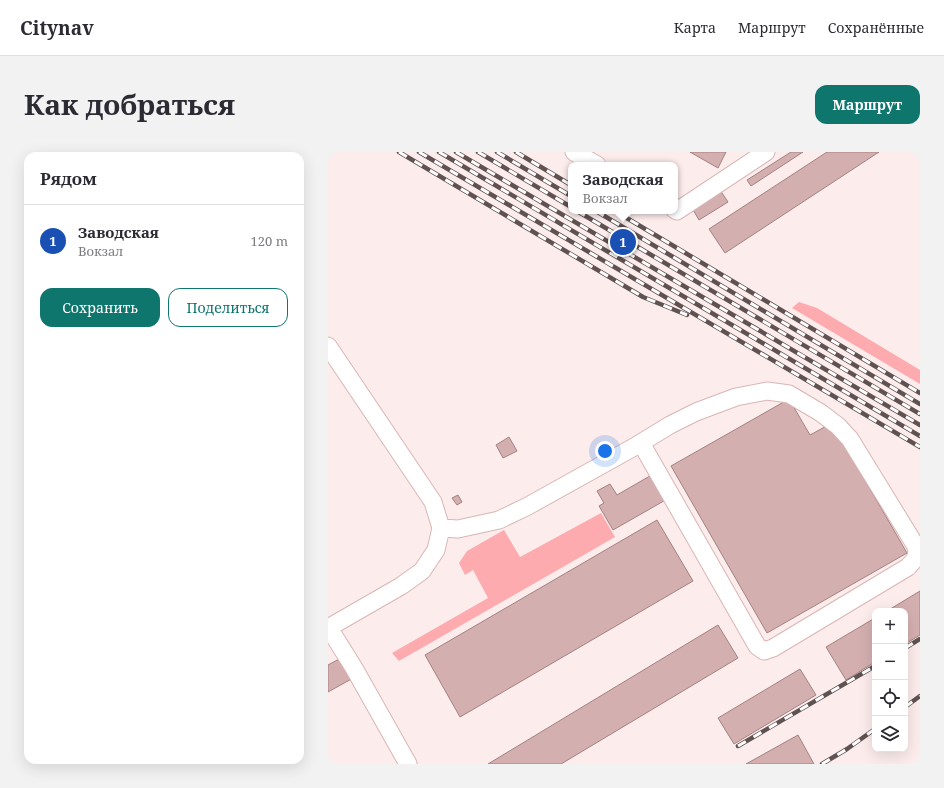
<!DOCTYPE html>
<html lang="ru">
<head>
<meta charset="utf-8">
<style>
	body { margin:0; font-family:"Noto Serif",serif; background:#f2f2f3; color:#2b2b33 }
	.controls { position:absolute; right:12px; bottom:12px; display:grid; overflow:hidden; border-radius:8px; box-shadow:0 4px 16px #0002 }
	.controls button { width:36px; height:36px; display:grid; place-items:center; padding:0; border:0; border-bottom:1px solid #e1e1e2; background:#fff; color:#2b2b33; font:20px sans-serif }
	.you { position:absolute; left:277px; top:299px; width:14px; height:14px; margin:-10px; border:3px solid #fff; border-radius:50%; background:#1a73e8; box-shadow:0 0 0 6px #1a73e833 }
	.badge { display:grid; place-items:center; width:26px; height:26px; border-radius:50%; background:#0f766e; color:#fff; font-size:13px; font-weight:700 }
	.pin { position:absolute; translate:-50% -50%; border:2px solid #fff; box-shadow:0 1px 4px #0006 }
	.popup { position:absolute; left:240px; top:10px; width:110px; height:52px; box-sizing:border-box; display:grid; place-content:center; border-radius:8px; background:#fff; filter:drop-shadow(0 1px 3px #0005); font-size:13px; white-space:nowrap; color:#7c7c81 }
	.popup b { font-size:15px; color:#2b2b33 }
	.popup::after { content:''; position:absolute; left:50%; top:100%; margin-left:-8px; border:8px solid transparent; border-top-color:#fff }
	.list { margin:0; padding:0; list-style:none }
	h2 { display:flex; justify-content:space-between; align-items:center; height:52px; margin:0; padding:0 16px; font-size:17px }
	h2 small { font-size:13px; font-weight:400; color:#7c7c81 }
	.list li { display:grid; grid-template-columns:26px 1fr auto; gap:12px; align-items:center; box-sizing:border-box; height:72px; padding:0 16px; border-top:1px solid #e1e1e2 }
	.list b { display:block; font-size:15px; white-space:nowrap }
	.list p { margin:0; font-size:13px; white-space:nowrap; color:#7c7c81 }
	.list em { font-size:13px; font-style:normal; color:#7c7c81 }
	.actions { display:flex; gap:8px; padding:12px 16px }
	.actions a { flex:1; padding:9px 0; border:1px solid #0f766e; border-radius:12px; text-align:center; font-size:14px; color:#0f766e }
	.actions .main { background:#0f766e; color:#fff }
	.icon { flex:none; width:22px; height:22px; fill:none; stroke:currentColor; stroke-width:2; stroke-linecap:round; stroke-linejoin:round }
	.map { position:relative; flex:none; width:592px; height:612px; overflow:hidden; border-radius:12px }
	header { display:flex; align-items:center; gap:24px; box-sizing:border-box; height:56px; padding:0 20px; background:#fff; border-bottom:1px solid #e1e1e2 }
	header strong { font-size:19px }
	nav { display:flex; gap:22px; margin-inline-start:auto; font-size:14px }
	.intro { display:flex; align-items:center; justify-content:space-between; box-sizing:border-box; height:96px; padding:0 24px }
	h1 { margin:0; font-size:28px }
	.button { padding:10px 18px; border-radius:12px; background:#0f766e; color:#fff; font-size:14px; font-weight:700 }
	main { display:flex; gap:24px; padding:0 24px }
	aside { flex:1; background:#fff; border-radius:12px; box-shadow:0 4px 16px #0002 }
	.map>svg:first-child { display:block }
	.green { fill:#fdabae }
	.building { fill:#d4afb0; stroke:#a48181 }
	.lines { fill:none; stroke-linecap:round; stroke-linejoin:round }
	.minor-casing { stroke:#dab5b5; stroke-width:19 }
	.minor { stroke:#fff; stroke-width:17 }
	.rail-casing { stroke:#615252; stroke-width:4.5 }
	.rail { stroke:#fff; stroke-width:3; stroke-dasharray:9; stroke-linecap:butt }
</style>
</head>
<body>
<header>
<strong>Citynav</strong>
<nav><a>Карта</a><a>Маршрут</a><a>Сохранённые</a></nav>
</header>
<div class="intro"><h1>Как добраться</h1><a class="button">Маршрут</a></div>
<main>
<aside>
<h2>Рядом<small></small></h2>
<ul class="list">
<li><span class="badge" style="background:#1a4fb4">1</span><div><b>Заводская</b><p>Вокзал</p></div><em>120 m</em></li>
</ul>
<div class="actions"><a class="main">Сохранить</a><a>Поделиться</a></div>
</aside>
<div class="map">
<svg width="592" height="612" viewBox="0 0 592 612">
	<rect width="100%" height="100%" fill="#fcecec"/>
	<path class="green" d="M471 150 489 156 592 218V232L464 156Z
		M273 361 287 385 71 509 64 501 160 446 145 418 137 423 131 411 139 399 176 378 192 405Z"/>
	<path class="building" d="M362 0H398L390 16Z
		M463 0H475L423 34 419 28Z
		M499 0H551L397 101 381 77Z
		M392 38 400 50 371 68 364 56Z
		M461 247 482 283 504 271 579 401 439 481 343 314Z
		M181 285 189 299 175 306 168 293Z
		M327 321 341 346 285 378 271 354 276 351 269 339 282 332 289 343Z
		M130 343 134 350 129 353 124 346Z
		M329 368 365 429 132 565 97 503Z
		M592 439V483L577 492V459H559Z
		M547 466V510L518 528 498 495Z
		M390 473 410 506 233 612H160Z
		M15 505 27 525 0 540V513Z
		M472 517 488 543 406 592 390 566Z
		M470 583 486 612H418Z"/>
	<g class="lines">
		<g class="minor-casing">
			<path id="minor" d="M246 0 269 13
				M347 58 349 59 438 0
				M0 194 105 350 113 376 108 398 94 419 73 434 0 476
				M113 376 130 377 171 368 200 354 306 295 342 273 368 260 408 245 439 239 461 242 493 261 510 274 522 287 589 396 588 406 580 415 445 496 436 499 429 494 313 291
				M1 476 26 516 80 612"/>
		</g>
		<use href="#minor" class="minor"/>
		<g class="rail-casing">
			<path id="rail" d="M71 0 315 145 359 163
				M91 0 592 295
				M111 0 592 284
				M128 0 592 273
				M150 0 243 55
				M169 0 243 44
				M188 0 243 33
				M249 59 592 262
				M268 59 592 252
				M287 59 592 241
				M577 496 592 487
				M577 555 592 544
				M410 594 547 514
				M494 612 519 597 547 577"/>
		</g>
		<use href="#rail" class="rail"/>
	</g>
</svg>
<div class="controls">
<button>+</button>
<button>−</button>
<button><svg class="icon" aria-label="locate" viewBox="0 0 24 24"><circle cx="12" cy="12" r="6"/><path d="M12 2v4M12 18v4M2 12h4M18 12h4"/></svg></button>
<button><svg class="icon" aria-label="layers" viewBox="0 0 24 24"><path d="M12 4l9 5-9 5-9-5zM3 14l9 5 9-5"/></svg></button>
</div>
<div class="you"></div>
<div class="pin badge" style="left:295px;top:90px;background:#1a4fb4">1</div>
<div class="popup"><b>Заводская</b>Вокзал</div>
</div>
</main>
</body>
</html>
